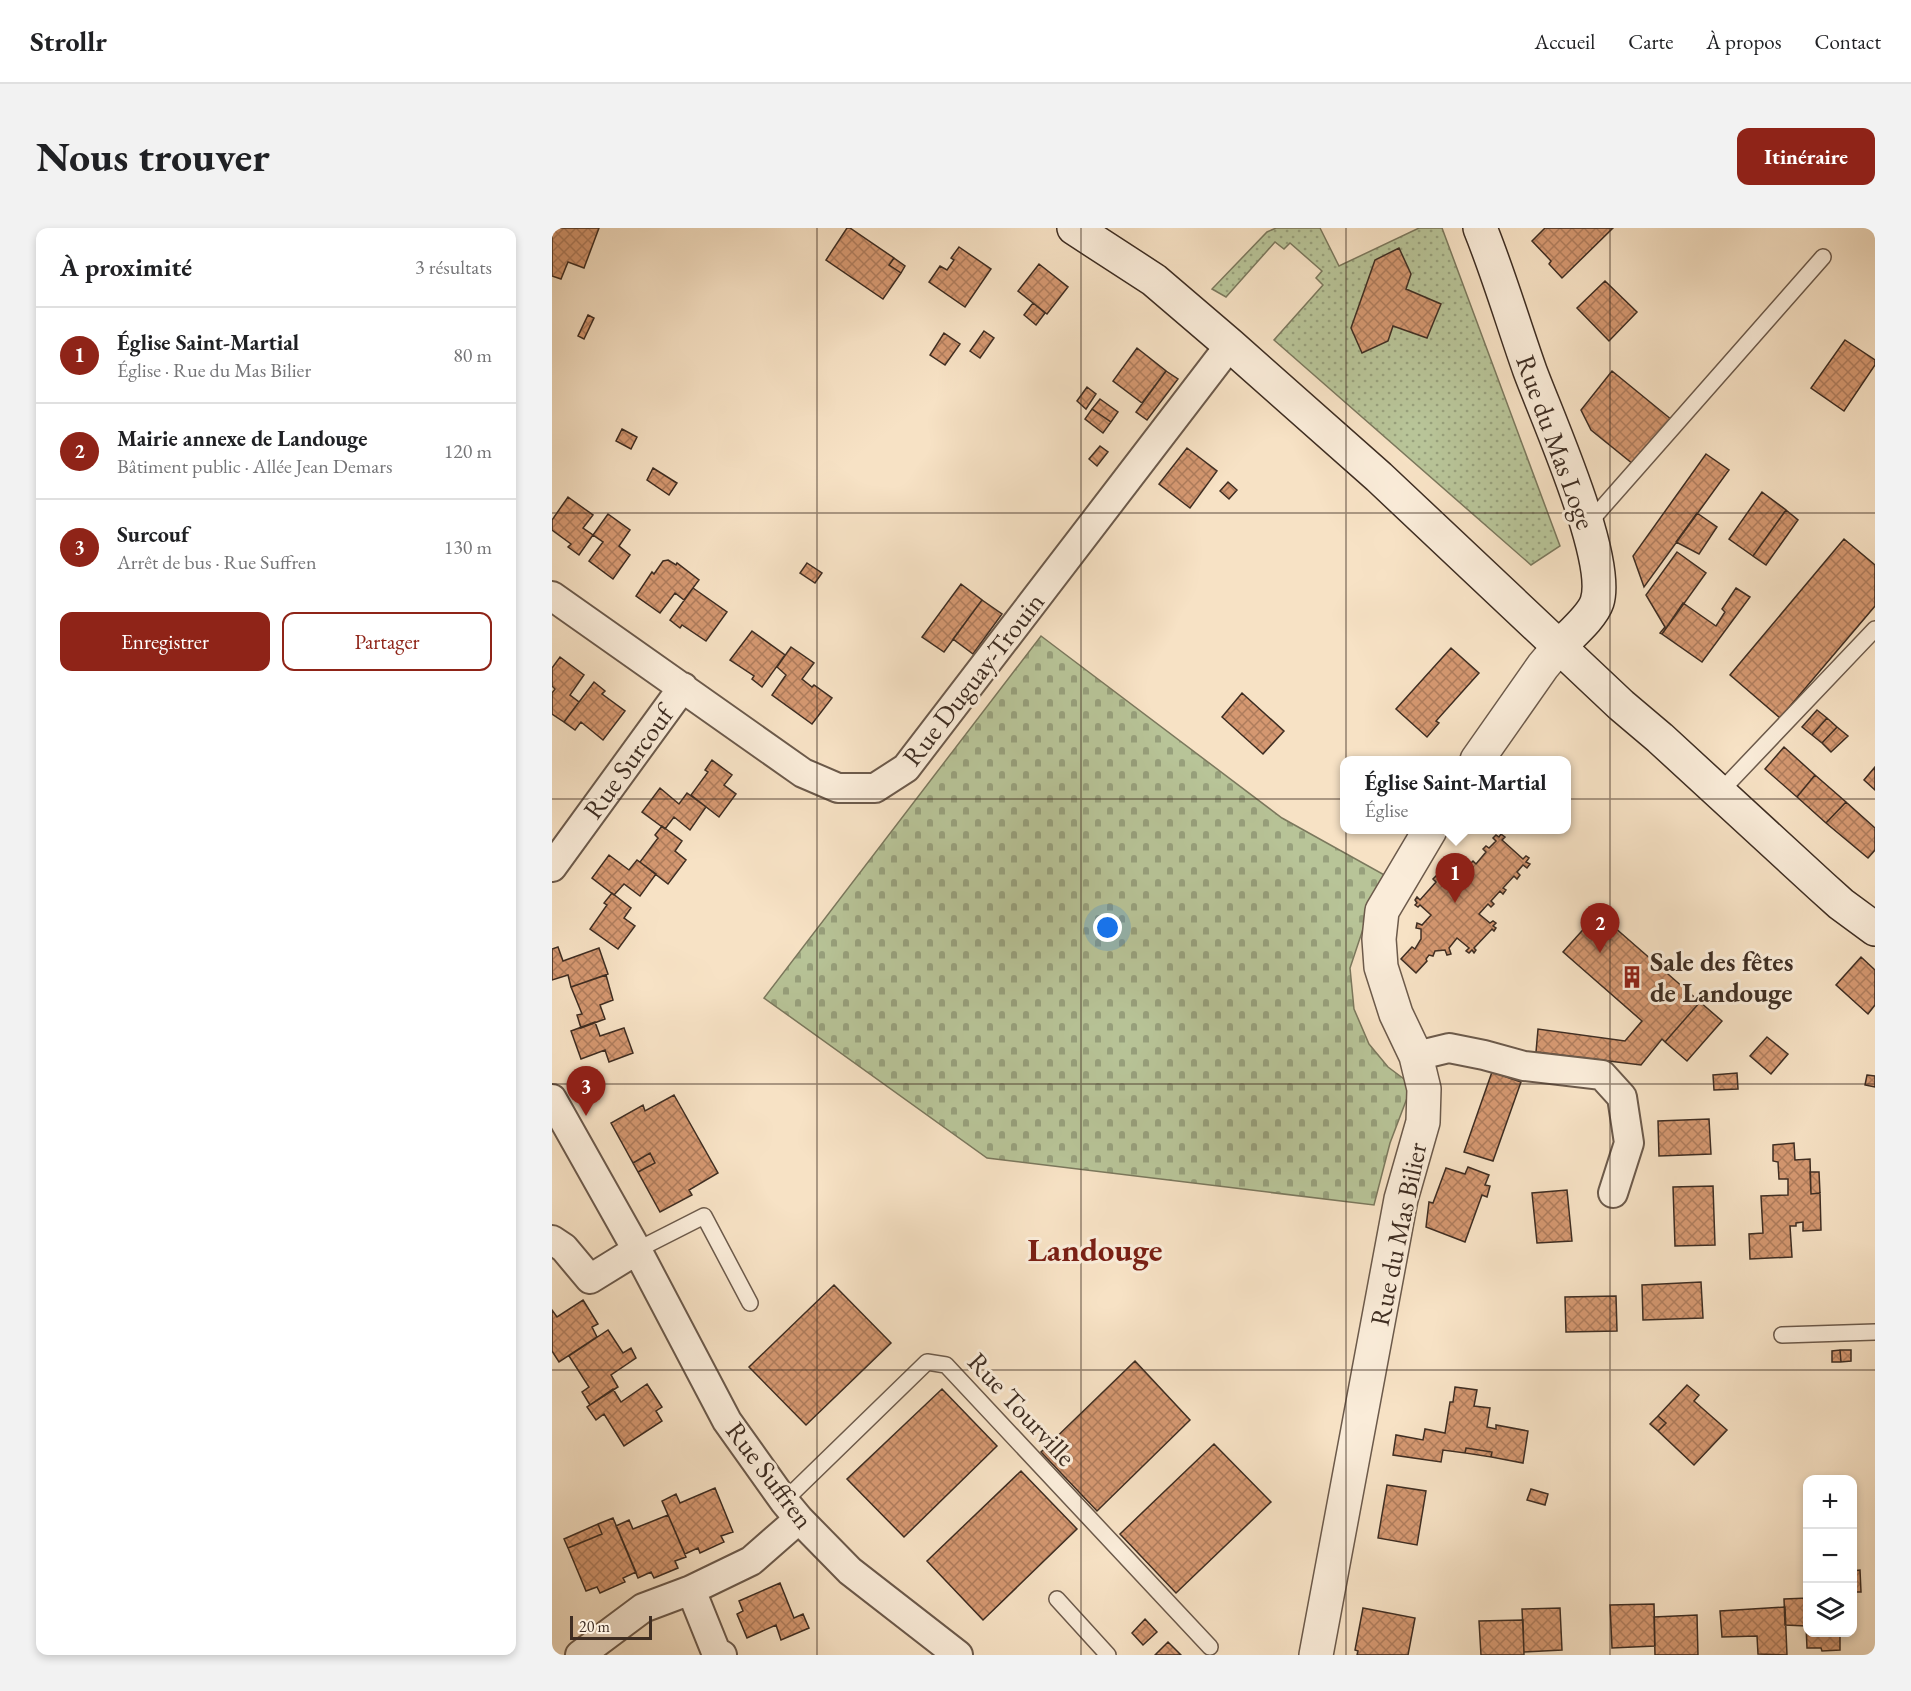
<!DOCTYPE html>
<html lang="fr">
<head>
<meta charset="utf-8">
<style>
	body { margin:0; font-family:"EB Garamond",serif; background:#f2f2f2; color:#202124 }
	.controls { position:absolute; right:18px; bottom:18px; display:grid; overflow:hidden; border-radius:12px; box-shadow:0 3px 9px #0003 }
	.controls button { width:54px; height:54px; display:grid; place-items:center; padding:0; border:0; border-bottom:2px solid #e0e0e0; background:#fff; color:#202124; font:30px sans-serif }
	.scale { position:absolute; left:18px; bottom:15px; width:82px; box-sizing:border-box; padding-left:6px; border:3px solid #3e2d22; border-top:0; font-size:16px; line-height:21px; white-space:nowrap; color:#3e2d22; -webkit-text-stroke:4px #faecd9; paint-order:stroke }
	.you { position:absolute; left:556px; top:700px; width:21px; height:21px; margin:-15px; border:4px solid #fff; border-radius:50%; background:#1a73e8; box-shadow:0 0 0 9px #1a73e833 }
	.badge { display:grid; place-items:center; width:39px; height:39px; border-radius:50%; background:#8f2418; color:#fff; font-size:20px; font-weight:700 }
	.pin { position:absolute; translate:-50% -50px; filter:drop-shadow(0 2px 3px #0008) }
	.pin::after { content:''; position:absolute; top:32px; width:21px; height:18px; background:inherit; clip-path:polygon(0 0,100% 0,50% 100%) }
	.popup { position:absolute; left:788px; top:528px; width:231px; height:78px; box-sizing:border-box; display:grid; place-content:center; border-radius:12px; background:#fff; filter:drop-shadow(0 2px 4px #0005); font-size:20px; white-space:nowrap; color:#757577 }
	.popup b { font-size:22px; color:#202124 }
	.popup::after { content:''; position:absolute; left:50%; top:100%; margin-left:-12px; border:12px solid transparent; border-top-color:#fff }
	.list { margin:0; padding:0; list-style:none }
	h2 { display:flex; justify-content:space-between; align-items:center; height:78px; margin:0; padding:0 24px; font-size:26px }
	h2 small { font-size:20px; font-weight:400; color:#757577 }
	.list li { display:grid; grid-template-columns:39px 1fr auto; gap:18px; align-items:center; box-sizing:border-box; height:96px; padding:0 24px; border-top:2px solid #e0e0e0 }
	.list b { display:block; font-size:22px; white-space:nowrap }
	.list p { margin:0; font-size:20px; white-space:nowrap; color:#757577 }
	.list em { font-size:20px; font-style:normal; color:#757577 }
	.actions { display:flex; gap:12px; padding:18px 24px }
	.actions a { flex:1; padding:14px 0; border:2px solid #8f2418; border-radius:12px; text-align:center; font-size:21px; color:#8f2418 }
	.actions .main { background:#8f2418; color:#fff }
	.icon { flex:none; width:33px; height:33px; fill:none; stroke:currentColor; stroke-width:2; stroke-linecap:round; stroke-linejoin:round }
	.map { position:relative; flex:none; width:1323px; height:1427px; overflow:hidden; border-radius:12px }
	header { display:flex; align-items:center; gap:36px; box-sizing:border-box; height:84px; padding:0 30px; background:#fff; border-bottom:2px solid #e0e0e0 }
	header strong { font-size:28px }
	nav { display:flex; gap:33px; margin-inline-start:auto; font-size:21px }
	.intro { display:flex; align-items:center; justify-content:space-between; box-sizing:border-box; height:144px; padding:0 36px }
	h1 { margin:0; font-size:42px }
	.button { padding:15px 27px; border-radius:12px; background:#8f2418; color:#fff; font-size:21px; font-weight:700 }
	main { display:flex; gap:36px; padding:0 36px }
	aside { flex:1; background:#fff; border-radius:12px; box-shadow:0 3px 9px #0003 }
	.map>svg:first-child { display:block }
	.grass { fill:url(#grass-dots); stroke:#7b785d; stroke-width:1.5 }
	.cemetery { fill:url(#cemetery-stones); stroke:#7b785d; stroke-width:1.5 }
	.building { fill:url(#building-cross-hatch); stroke:#3e2d22; stroke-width:1.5 }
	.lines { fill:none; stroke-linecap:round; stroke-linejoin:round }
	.service-casing { stroke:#6c5a4b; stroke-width:18 }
	.minor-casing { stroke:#6c5a4b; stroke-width:32 }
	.tertiary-casing { stroke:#6c5a4b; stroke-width:36 }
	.secondary-casing { stroke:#3e2d22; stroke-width:36 }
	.service { stroke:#faecd9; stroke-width:15 }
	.minor { stroke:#faecd9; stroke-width:28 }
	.tertiary { stroke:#faecd9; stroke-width:33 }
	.secondary { stroke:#faecd9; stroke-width:33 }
	.grid { fill:none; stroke:#3e2d22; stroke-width:1.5; stroke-opacity:0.55 }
	.labels { text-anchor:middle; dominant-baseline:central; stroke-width:6; stroke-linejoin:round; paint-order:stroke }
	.street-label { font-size:27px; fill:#3e2d22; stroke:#faecd9 }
	.poi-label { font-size:27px; font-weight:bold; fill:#3e2d22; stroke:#faecd9; text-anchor:start }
	.district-label { font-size:33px; font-weight:bold; fill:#7a1f14; stroke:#faecd9 }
</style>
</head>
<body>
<header>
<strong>Strollr</strong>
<nav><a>Accueil</a><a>Carte</a><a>À propos</a><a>Contact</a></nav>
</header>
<div class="intro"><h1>Nous trouver</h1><a class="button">Itinéraire</a></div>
<main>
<aside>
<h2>À proximité<small>3 résultats</small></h2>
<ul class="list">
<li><span class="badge">1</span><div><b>Église Saint-Martial</b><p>Église · Rue du Mas Bilier</p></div><em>80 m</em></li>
<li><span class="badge">2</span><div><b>Mairie annexe de Landouge</b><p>Bâtiment public · Allée Jean Demars</p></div><em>120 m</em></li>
<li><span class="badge">3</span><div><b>Surcouf</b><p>Arrêt de bus · Rue Suffren</p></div><em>130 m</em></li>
</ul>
<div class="actions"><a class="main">Enregistrer</a><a>Partager</a></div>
</aside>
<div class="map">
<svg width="1323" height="1427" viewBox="0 0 1323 1427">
	<defs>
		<pattern id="grass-dots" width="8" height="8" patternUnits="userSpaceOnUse" patternTransform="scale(1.5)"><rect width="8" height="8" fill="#b8c498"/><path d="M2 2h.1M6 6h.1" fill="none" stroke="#97a07c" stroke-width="1.8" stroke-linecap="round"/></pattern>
		<pattern id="cemetery-stones" width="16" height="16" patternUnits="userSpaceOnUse" patternTransform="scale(1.5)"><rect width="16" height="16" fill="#b8c498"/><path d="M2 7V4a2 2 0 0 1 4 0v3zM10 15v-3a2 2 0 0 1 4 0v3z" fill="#97a07c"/></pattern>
		<pattern id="building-cross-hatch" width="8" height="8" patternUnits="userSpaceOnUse" patternTransform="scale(1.5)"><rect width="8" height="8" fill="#d59871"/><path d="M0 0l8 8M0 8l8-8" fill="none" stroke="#ae7c5c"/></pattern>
	</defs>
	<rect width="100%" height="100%" fill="#f7e2c5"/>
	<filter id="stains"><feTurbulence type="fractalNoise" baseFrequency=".00333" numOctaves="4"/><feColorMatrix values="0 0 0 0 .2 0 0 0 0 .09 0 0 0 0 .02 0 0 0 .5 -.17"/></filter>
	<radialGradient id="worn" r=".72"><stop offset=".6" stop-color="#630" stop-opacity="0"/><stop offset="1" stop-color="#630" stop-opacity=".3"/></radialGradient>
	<path class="grass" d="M724 0H768L787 38 867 0H890L1008 318 979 337 722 112 771 57 764 50 770 43 738 15 732 21 723 14 674 69 660 61 715 4Z"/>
	<path class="cemetery" d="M489 408 730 590 845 654 811 701 798 740 802 781 817 816 836 839 860 857 838 915 822 977 435 930 212 770Z"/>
	<path class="building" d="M0 0H47L32 40 16 34 9 51 0 48Z
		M295 0H298L342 30 337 37 349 45 331 71 274 32Z
		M993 0H1061L1010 50 997 36 999 33 980 13Z
		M407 19 439 41 413 79 377 54 388 38 395 42 402 32 399 30Z
		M847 20 859 46 854 61 889 76 875 110 841 98 836 113 810 125 799 100 823 32Z
		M342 30 353 38 349 45 337 37Z
		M487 36 516 59 495 86 466 63Z
		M1053 53 1085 84 1057 113 1025 80Z
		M481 75 493 85 484 97 472 87Z
		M36 87 42 90 32 111 26 108Z
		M432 103 442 110 428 130 418 123Z
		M392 105 408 116 393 137 378 127Z
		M1293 112 1323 132V137L1292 183 1259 160Z
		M585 120 614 143 590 175 561 153Z
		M614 143 626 151 595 192 584 184Z
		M1060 143 1120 192 1081 236 1039 202 1029 182Z
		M535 159 544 166 534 181 525 173Z
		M548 171 566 184 559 194 540 181Z
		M540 181 559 194 551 205 533 191Z
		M70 201 85 209 79 221 64 213Z
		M548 218 556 224 545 238 537 231Z
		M635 220 665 243 638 280 607 256Z
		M1154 226 1177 242 1092 359 1081 328Z
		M101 240 125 255 117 267 95 252Z
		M676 254 685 262 677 271 668 263Z
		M1210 264 1234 282 1201 328 1177 311Z
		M16 269 41 287 31 300 41 307 27 327 16 319 19 316 0 302V292Z
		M1234 282 1246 292 1214 337 1201 328Z
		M1145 285 1165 299 1147 326 1124 314Z
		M56 286 78 302 67 318 78 327 61 351 37 333 51 314 41 307Z
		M1292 311 1323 337V378L1228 490 1178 447Z
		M1125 324 1154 345 1110 406 1108 405 1113 399 1094 367Z
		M116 332 124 337 125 335 147 352 132 372 123 365 108 385 84 368 100 344 102 346 111 333Z
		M255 335 270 345 263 355 248 345Z
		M409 356 430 372 392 424 370 409Z
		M141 360 175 384 154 413 130 397 128 400 118 392Z
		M1184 360 1198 369 1150 434 1110 406 1131 375 1164 398 1173 384 1170 381Z
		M430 372 450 386 421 426 401 411Z
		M200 403 233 427 210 459 200 451 202 448 178 432Z
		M239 419 262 435 250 451 260 459 262 457 280 470 260 496 220 467 234 447 225 439Z
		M899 420 927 445 884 493 887 495 875 509 844 481Z
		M8 429 32 447 18 467 27 474 12 494 0 486V465L3 461 0 458V440Z
		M42 454 53 463 50 466 73 483 51 512 29 494 23 502 12 494Z
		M690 465 732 503 711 526 670 489Z
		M1265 482 1275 490 1260 507 1250 499Z
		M1275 490 1285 499 1270 515 1260 507Z
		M1285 499 1296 508 1279 524 1270 515Z
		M1232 519 1263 547 1245 569 1213 541Z
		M160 532 180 547 172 557 184 566 167 589 139 567 156 544 153 542Z
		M1323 539V562L1312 552Z
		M1263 547 1294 574 1274 595 1245 569Z
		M108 560 127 576 135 565 154 579 138 602 122 589 113 601 90 584Z
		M1294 574 1323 600V622L1316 630 1274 595Z
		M110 598 130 613 123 623 134 632 116 656 88 634 106 610 103 607Z
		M949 606 953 609 950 612 971 631 974 628 977 630 974 634 978 636 975 640 971 637 965 644 968 647 965 651 962 648 951 660 954 662 951 666 948 663 939 673 942 676 939 679 936 676 927 686 938 695 941 693 944 695 941 698 944 700 942 703 940 701 922 720 924 722 922 725 920 722 917 725 914 723 917 720 905 710 897 720 899 726 895 727 893 722 883 723 881 728 877 727 874 731 875 733 864 745 849 731 860 719 863 721 869 711V701L864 700 865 695 870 697 879 687 868 677 866 679 863 677 865 675 863 672 865 669 868 672 884 654 881 651 884 648 887 650 890 647 893 650 890 653 901 662 910 653 906 650 909 647 913 649 921 639 918 636 921 633 924 636 934 624 931 621 934 618 937 620 944 613 941 610 944 607 947 609Z
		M57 627 77 642 85 632 104 646 88 668 72 656 62 667 40 650Z
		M60 665 79 680 72 690 83 698 66 721 38 701 55 677 52 675Z
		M1046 685 1148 774 1113 814 1110 811 1089 837 984 824 986 801 1073 813 1090 793 1011 724Z
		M6 719 11 733 47 720 56 746 19 759 16 747 0 752V721Z
		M1309 729 1323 742V777L1316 786 1284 757Z
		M54 747 61 772 48 777 53 791 29 800 25 787 30 786 19 759Z
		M1148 774 1170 793 1135 833 1113 814Z
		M43 794 48 808 72 800 81 825 57 834 53 822 29 831 19 803Z
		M1215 809 1236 826 1219 846 1198 828Z
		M940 844 969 854 941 933 912 924Z
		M1185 845 1186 861 1162 862 1161 847Z
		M1315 847 1323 848V859L1313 857Z
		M122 867 166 945 137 962 140 967 108 984 86 944 103 935 98 925 81 935 59 895 91 877 93 883Z
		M1157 891 1159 926 1107 928 1106 893Z
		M1242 915 1243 932 1258 931 1259 966 1268 965 1269 1002 1251 1003V994L1244 995V998H1238L1240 1029 1198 1031 1197 1006 1211 1005 1209 968 1236 967V951H1227L1226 934 1221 933V917Z
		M98 925 103 935 86 944 81 935Z
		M916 939 937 947 933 957 938 958 935 969 930 967 913 1014 874 999 877 974 881 975 894 940 913 946Z
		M1258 944H1267L1268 965 1259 966Z
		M1161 958 1163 1017 1123 1018 1121 959Z
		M1015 962 1020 1013 985 1015 980 965Z
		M1149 1054 1151 1090 1091 1092 1090 1057Z
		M282 1057 339 1115 254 1197 197 1139Z
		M1064 1068 1065 1103 1014 1104 1013 1069Z
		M31 1072 46 1096 40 1099 45 1109 7 1134 0 1123V1082L5 1089Z
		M56 1102 71 1125 79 1120 84 1130 59 1147 66 1159 38 1177 30 1164 37 1159 17 1128Z
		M1288 1122 1289 1134H1280V1123Z
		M1288 1122H1299V1133L1289 1134Z
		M583 1133 638 1192 545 1283 489 1224Z
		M95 1156 110 1179 104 1183 110 1193 72 1218 52 1186 44 1192 35 1179 61 1161 69 1174Z
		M1135 1157 1147 1167 1142 1173 1175 1202 1142 1237 1106 1203 1114 1195 1106 1188Z
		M903 1159 925 1162 922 1178 938 1180 935 1199 944 1201V1197L976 1203 971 1235 939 1229 940 1224 914 1220 913 1225 891 1222 889 1234 841 1227 844 1207 871 1212 873 1201 893 1205 898 1174H901Z
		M390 1161 445 1218 352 1309 295 1251Z
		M1106 1188 1114 1195 1106 1203 1098 1196Z
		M662 1216 719 1274 624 1365 568 1306Z
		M914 1220 940 1224 939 1229 913 1225Z
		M469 1243 525 1301 431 1392 375 1333Z
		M835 1257 874 1263 865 1317 826 1310Z
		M163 1260 181 1304 169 1308 172 1314 148 1325 146 1320 133 1326 110 1273 124 1266 128 1275Z
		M979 1261 996 1266 993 1277 975 1272Z
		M116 1287 134 1329 123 1333 126 1340 102 1350 99 1344 86 1350 64 1298 77 1292 81 1301Z
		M61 1290 84 1344 71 1350 73 1354 48 1365 45 1359 34 1363 16 1320 50 1306 46 1296Z
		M46 1296 50 1306 16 1320 12 1311Z
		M1308 1342 1309 1364H1301L1300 1343Z
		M228 1355 242 1390 251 1386 257 1400 229 1412 224 1397 195 1410 185 1386 191 1383 187 1373Z
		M1256 1370V1404H1288V1422L1270 1423 1269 1420H1255L1254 1398 1233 1397 1232 1371Z
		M1102 1376 1103 1418 1060 1420 1058 1377Z
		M1233 1379 1235 1427 1206 1426 1205 1408 1170 1409 1168 1383Z
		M811 1380 863 1390 856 1427H805L806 1423 803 1422Z
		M1008 1380 1010 1422 972 1424 970 1381Z
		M1145 1387 1146 1427H1103L1102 1389Z
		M593 1391 605 1404 591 1417 580 1405Z
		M971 1392 972 1427H929L927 1393Z
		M616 1414 629 1427H603Z"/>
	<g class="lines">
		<g class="service-casing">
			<path id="service" d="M1035 297 1271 29
				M1167 565 1323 401
				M85 1022 152 988 198 1075
				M1230 1107 1323 1104
				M232 1273 375 1134 394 1137 658 1419
				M505 1371 556 1427"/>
		</g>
		<g class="minor-casing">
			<path id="minor" d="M0 368 251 545 286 560H323L354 540 678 117
				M0 639 131 459
				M864 828 897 820 932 827 972 838 1050 847 1070 869 1077 915 1061 965
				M0 871 85 1022 175 1193 232 1273 247 1291 298 1343 406 1427
				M0 1012 12 1020 38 1051 85 1022
				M139 1362 164 1424 170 1427
				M28 1427 91 1380 139 1362 199 1333 247 1291"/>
		</g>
		<g class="tertiary-casing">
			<path id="tertiary" d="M925 532 991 438 1007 419
				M764 1427 849 971 871 894 872 861 864 828 844 786 829 739 827 711 830 683 878 602"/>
		</g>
		<g class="secondary-casing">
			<path id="secondary" d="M522 0 602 52 678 117 827 249 1069 477 1108 510 1269 658 1289 676 1323 701
				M928 0C947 47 961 95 978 143 995 189 1059 331 1045 374 1040 389 1018 407 1007 419"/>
		</g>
		<use href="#service" class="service"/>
		<use href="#minor" class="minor"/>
		<use href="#tertiary" class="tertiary"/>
		<use href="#secondary" class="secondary"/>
	</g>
	<path class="grid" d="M265 0V1427M529 0V1427M794 0V1427M1058 0V1427M0 285H1323M0 571H1323M0 856H1323M0 1142H1323"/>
	<defs>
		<g id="building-bare" transform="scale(1.8)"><path d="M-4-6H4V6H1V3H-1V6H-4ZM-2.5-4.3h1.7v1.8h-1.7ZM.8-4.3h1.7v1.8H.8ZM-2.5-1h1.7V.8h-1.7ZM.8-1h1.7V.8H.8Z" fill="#8f2418" stroke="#faecd9" stroke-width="2.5" paint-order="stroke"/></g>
	</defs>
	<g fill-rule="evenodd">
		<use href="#building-bare" x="1080" y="749"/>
	</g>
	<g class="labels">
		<g class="street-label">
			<text transform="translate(1004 214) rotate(70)">Rue du Mas Loge</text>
			<text transform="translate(421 451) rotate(-52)">Rue Duguay-Trouin</text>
			<text transform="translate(76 534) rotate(-54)">Rue Surcouf</text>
			<text transform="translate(846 1006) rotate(-78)">Rue du Mas Bilier</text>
			<text transform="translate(470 1181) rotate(47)">Rue Tourville</text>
			<text transform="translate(218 1247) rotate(53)">Rue Suffren</text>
		</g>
		<g class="poi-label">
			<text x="1098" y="733">Sale des fêtes<tspan x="1098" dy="31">de Landouge</tspan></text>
		</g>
		<g class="district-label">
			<text x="543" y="1021">Landouge</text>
		</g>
	</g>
	<rect width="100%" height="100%" filter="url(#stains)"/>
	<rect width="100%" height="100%" fill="url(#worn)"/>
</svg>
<div class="controls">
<button>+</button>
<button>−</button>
<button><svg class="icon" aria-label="layers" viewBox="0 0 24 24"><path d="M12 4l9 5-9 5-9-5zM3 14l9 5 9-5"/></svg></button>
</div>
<div class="scale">20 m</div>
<div class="you"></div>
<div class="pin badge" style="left:903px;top:675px">1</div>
<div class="popup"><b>Église Saint-Martial</b>Église</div>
<div class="pin badge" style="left:1048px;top:725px">2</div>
<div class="pin badge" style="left:34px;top:888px">3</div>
</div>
</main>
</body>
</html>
